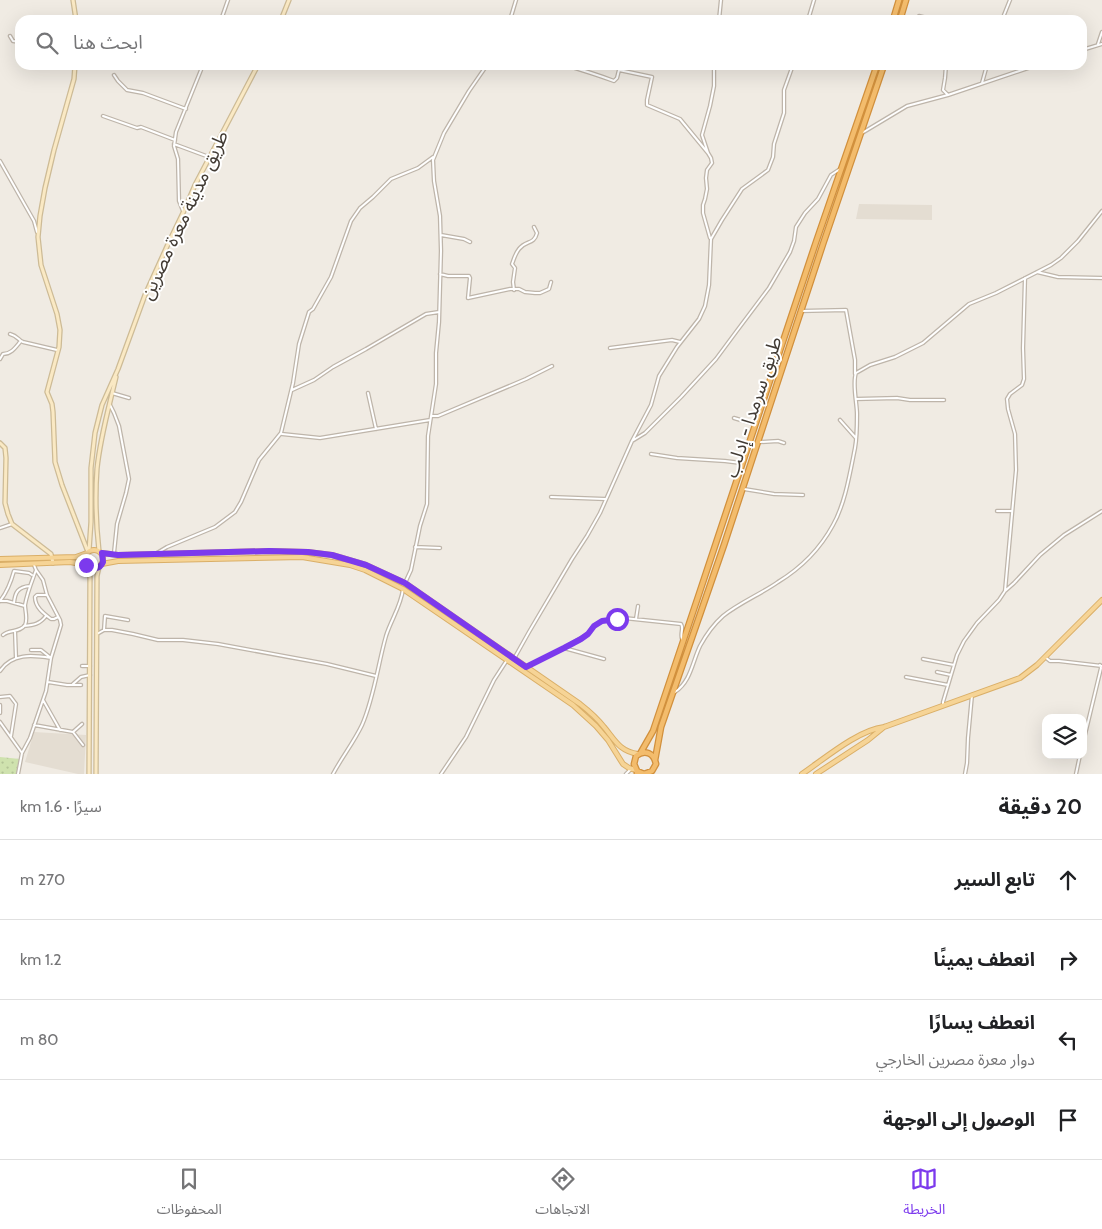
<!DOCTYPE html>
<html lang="ar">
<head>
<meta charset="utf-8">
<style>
	body { margin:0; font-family:Cabin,"Noto Sans Arabic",sans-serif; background:#f6f6f6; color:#202124; direction:rtl }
	.controls { position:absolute; right:15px; bottom:15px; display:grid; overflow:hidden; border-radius:10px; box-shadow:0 5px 20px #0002 }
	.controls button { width:45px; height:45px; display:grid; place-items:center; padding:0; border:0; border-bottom:1px solid #e0e0e0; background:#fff; color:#202124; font:25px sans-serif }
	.stop { position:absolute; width:15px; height:15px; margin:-11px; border:4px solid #7c3aed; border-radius:50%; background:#fff }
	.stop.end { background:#7c3aed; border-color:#fff; box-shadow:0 1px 5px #0008 }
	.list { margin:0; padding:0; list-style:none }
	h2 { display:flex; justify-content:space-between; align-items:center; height:65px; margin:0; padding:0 20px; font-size:21px }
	h2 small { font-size:16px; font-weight:400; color:#757577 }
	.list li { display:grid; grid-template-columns:32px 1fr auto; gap:15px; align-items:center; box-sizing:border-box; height:80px; padding:0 20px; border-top:1px solid #e0e0e0 }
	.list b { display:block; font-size:19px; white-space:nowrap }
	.list p { margin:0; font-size:16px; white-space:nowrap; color:#757577 }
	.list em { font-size:16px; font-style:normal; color:#757577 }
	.icon { flex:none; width:28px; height:28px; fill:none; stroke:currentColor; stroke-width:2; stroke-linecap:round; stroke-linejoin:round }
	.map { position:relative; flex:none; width:1102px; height:774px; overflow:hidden; direction:ltr }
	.search { position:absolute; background:#fff; box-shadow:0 5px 20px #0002; left:15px; right:15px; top:15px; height:55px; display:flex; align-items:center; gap:12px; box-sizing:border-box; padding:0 18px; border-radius:15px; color:#757577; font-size:19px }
	.sheet { height:385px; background:#fff }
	nav { display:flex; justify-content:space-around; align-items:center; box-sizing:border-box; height:70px; border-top:1px solid #e0e0e0; background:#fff; font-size:14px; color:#757577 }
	nav a { display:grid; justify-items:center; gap:2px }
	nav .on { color:#7c3aed }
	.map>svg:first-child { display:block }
	.residential { fill:#e4ddd2 }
	.grass { fill:url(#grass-dots) }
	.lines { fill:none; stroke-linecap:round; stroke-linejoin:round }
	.street-casing { stroke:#beb5aa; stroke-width:4.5 }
	.secondary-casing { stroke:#cdbb96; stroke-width:5.5 }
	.primary-casing { stroke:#daaf68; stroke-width:6 }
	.highway-casing { stroke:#d1903d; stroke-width:7 }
	.street { stroke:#fff; stroke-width:2 }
	.secondary { stroke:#fae9c4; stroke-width:3 }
	.primary { stroke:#f6d496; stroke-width:4 }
	.highway { stroke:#f3bc6c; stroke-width:4.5 }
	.route { stroke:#7c3aed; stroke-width:6 }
	.labels { text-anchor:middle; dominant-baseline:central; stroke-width:4; stroke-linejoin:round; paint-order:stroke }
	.street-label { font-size:19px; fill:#423b34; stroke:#fff }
</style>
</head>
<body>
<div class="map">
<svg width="1102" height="774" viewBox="0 0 1102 774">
	<defs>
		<pattern id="grass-dots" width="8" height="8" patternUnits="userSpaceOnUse" patternTransform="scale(1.25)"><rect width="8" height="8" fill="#cfe2ae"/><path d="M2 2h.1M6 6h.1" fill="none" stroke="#b3c396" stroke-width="1.8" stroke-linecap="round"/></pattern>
	</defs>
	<rect width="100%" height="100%" fill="#f0ebe3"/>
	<path class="residential" d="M859 204 932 205V220L856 219Z
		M34 732 86 735 84 774H78L25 762Z"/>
	<path class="grass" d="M0 757 20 759 17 774H0Z"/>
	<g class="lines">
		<g class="street-casing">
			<path id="street" d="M919 16 935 20
				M221 20 228 0
				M510 20 516 0
				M719 20 721 0
				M808 20 814 0
				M1002 20 1010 0
				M10 36 13 41 20 42
				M1098 44 1102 32
				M1082 50 1102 44
				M565 65C582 70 598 75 614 81L617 78 619 70 652 77 647 100V105L680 119 708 153
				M946 65 945 78 943 90 948 95
				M114 75 118 81 127 90 143 93 186 109
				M982 83 987 65
				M103 116 137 128 141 127 175 140
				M862 133 907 106 948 95 1037 65
				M174 144 209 157
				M0 161 34 221 37 232
				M183 211 179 201 178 159 174 146 176 132 203 65
				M441 235 464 239 470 242
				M710 238 703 213V205L705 199 707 189 706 178 707 170 712 163 711 158 708 153 702 135 710 106 714 86V65
				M1037 272 1058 277 1102 278
				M440 274 448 276H469L470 278 468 298 510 289H519L525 292 535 293H540L549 289 551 282
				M514 290 513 282 515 268 512 264C514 259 515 254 519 249 526 240 534 245 537 233L534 227
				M801 311 846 310 855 360V374
				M10 334C18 336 18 340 23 342L57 350
				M610 348 672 340 680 342
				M0 359 3 354C11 354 15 348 20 342
				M292 390 314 380 333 367 366 349 426 314 439 312
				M112 393 129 398
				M368 393 376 429
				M856 399 897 398 910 400H944
				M110 405 114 413 119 426 129 479 126 493 117 524 114 553
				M432 416H438L526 379 552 366
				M734 418 754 424
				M840 420 856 438
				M282 434 320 438 430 420
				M632 441 645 433 681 397 716 359 736 332 769 288 790 252 794 241 796 227 805 213 818 199 831 175 840 169
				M760 442 778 441 784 443
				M651 454 677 458 725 461 741 463
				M744 489 774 494 803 495
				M551 497 605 499
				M997 511H1012
				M0 528 12 524
				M415 547 440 548
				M157 553 167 547 215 527 235 512 241 502 259 460 281 433 293 383 299 344 309 312 313 309 331 277 351 221 360 208 373 197 391 179 418 168 433 157
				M405 583 411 570 420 526 427 504 428 436 436 384V353L439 322 441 251 440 216 434 181 433 160 444 133 469 91 487 65
				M1005 591 1016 470 1015 434 1008 409 1007 399 1010 394 1022 385 1024 379 1023 348 1025 278
				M46 595H37L35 597C35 607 43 613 51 619H54L58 617
				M0 601C8 591 11 582 14 571L29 573 32 575
				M1 601H7L25 606
				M14 603C15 592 18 587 30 586
				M636 619 638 606
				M24 626C34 625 40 624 46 616
				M104 630 105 616 128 620
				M15 631 16 658
				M97 634 104 630H112L133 634 158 640H183L218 644 327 664 376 676
				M3 635C9 629 20 633 25 625 28 619 25 611 25 605 27 593 32 581 36 570
				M564 648 588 634 594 626 602 621 624 618 681 624C684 628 680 633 682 639
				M31 650H41L51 658
				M515 657 529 632 572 559 587 536 600 513 632 441 651 405 659 376 677 347 699 319 705 306 709 285 711 239 722 220 742 189 768 170 773 157 774 144 784 113V90L793 65
				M1045 657 1050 661H1059L1102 666
				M923 659 954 665
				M82 666H90
				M526 667 564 648 604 659
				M0 671C12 653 32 655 51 658
				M937 672 951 675
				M906 677 948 685
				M48 682 67 685H81
				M73 684 81 677 90 675
				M675 692C691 681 692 663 700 646 706 635 714 624 723 616 739 603 761 594 778 582 801 568 820 549 833 525 845 504 850 473 855 448 857 437 857 426 857 414 857 403 852 383 856 373L870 365 895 357 923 343 969 304 996 293 1051 265 1061 258 1078 241 1102 211
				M0 697 10 696 16 704 11 736
				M43 700 60 730
				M0 705V713
				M943 706V702L957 655 964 641 977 623 999 600 1005 591 1014 583 1040 555 1064 535 1102 511
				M0 722 22 753
				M34 725 73 732 83 745
				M73 732 82 724
				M1083 743 1101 668 1100 665
				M18 774 22 753 30 738 46 691 51 658 61 625 60 620 47 595 43 580 36 570 34 565
				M333 774C342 757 354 742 362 725 374 698 378 664 386 636 391 620 401 606 403 589
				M441 774 466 737 494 680 507 660
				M626 774 631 769
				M965 774 967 763 968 738 972 695
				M1076 774 1080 755"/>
		</g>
		<g class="secondary-casing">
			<path id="secondary" d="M73 0 76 20
				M281 20 289 0
				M75 65 74 79 54 150 45 188 40 216 38 237 41 265 57 314 60 330 59 347 47 392 52 404 53 412 55 462 62 485 88 552
				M0 443 5 448 6 458 5 503 8 514 12 524 51 554 53 563
				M89 551 91 522V468L95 433 102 405 118 369 145 295 169 242 183 213 195 185 258 65
				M99 551C96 524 95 496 97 469 100 438 109 407 116 377
				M89 774 90 575 89 567
				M96 774 97 576 99 567"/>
		</g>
		<g class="primary-casing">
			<path id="primary" d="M85 559a9 9 0 1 1 18 0a9 9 0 1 1-18 0Z
				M102 553 118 555 269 551 308 552 332 555 366 565 405 583 580 704C589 711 597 718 604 727 615 740 619 751 638 754
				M0 559 76 557 87 553
				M102 564 118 561 302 557 350 565 365 570 403 589 573 705 596 726 608 740 623 764 629 768 636 770
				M0 565 70 562 86 565
				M802 774C824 759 858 730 884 727L1020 678 1037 665 1102 600
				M816 774 868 740 884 727"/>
		</g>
		<g class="highway-casing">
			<path id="highway" d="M893 20 899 0
				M900 20 906 0
				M641 752 653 731 699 594 816 242 877 65
				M655 760 661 727 724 545 823 244 884 65
				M637 771 644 774 652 771 656 764C654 753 645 749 636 756L634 764 637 771V774"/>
		</g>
		<use href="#street" class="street"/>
		<use href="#secondary" class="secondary"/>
		<use href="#primary" class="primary"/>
		<use href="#highway" class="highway"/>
	</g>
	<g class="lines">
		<path class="route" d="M86 565C93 570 100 569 103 562L102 553 118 555 269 551 308 552 332 555 366 565 405 583 526 667 564 648 581 639 588 634 594 626 602 621 617 619"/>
	</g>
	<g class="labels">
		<g class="street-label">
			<text transform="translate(184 215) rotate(-65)">طريق مدينة معرة مصرين</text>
			<text transform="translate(753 407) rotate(-72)">طريق سرمدا - إدلب</text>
		</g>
	</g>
</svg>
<div class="controls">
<button><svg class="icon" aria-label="layers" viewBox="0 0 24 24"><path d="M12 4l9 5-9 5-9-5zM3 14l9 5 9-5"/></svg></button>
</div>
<div class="stop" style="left:617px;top:619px"></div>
<div class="stop end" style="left:86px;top:565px"></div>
<div class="search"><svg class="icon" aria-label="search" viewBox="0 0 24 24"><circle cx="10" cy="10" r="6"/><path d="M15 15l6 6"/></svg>ابحث هنا</div>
</div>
<section class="sheet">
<h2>20 دقيقة<small>سيرًا · 1.6 km</small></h2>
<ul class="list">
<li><svg class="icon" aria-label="ahead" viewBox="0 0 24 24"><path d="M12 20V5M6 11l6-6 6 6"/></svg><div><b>تابع السير</b></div><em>270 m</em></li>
<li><svg class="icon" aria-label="right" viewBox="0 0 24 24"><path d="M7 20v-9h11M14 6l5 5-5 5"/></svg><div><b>انعطف يمينًا</b></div><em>1.2 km</em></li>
<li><svg class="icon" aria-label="left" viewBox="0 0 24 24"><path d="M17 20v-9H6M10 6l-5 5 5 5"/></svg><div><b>انعطف يسارًا</b><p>دوار معرة مصرين الخارجي</p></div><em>80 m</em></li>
<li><svg class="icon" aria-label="arrive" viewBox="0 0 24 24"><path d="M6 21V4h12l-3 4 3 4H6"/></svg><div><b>الوصول إلى الوجهة</b></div></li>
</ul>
</section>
<nav>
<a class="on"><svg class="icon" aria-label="map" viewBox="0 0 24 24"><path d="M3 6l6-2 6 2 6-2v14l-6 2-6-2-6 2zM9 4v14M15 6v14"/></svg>الخريطة</a>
<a><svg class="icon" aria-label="directions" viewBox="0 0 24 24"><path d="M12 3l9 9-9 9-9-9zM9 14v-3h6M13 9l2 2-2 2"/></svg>الاتجاهات</a>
<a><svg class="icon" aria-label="saved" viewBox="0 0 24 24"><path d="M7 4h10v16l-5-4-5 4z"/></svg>المحفوظات</a>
</nav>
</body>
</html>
